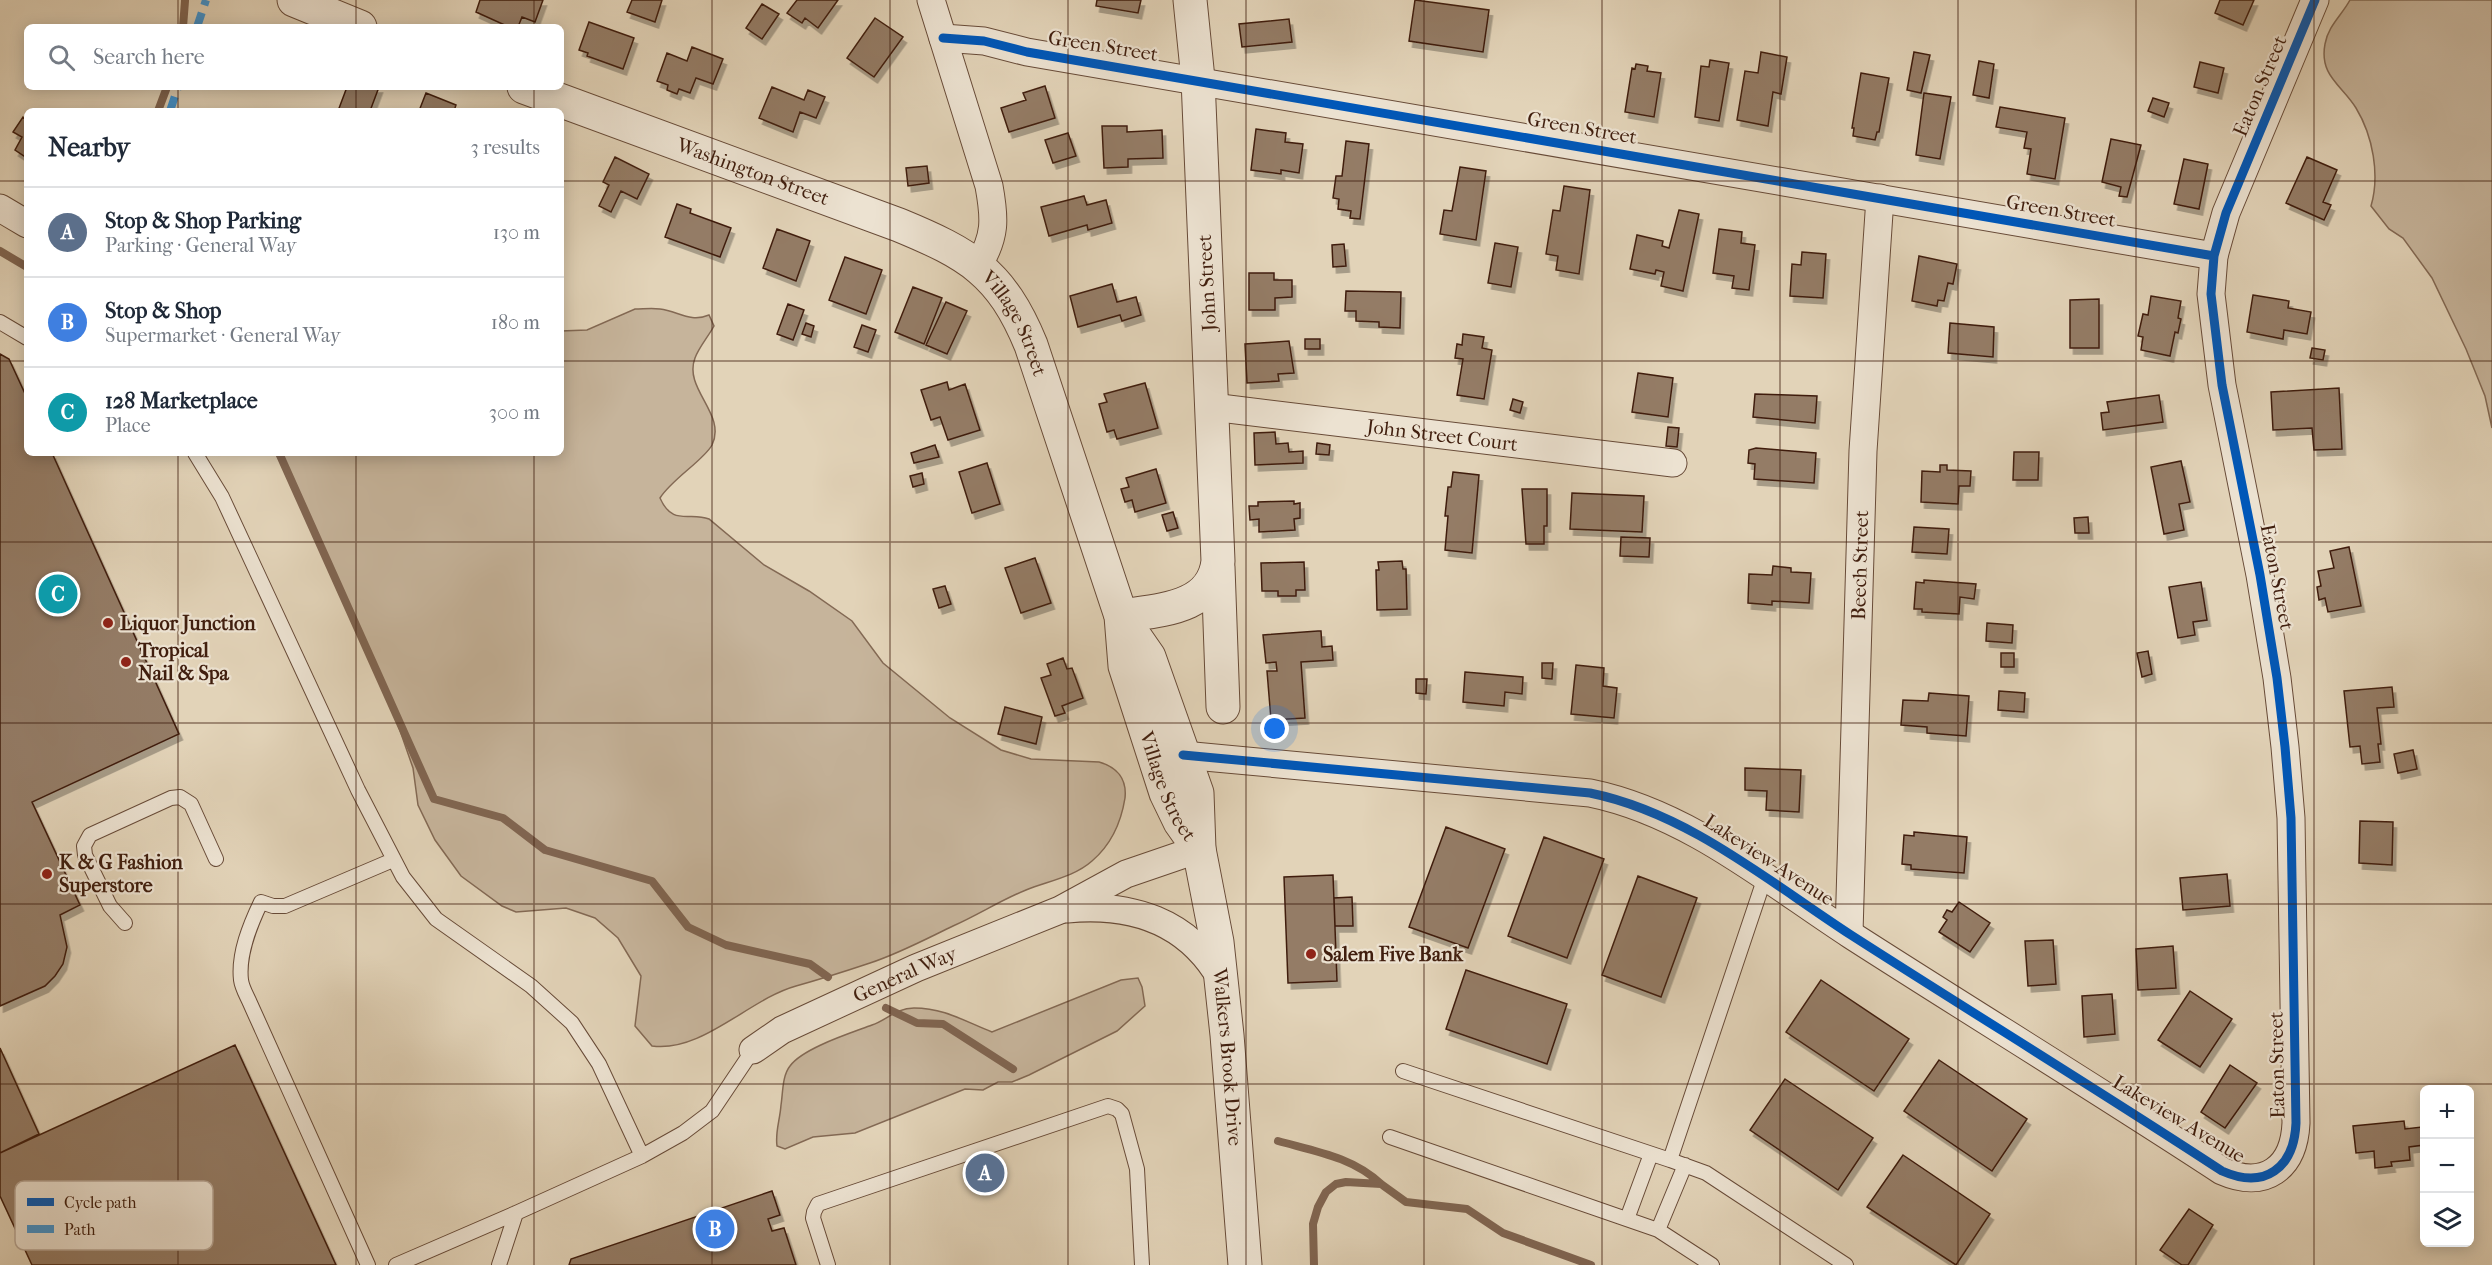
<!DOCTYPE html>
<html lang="en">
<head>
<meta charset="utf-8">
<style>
	body { margin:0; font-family:"IM FELL French Canon",serif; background:#f2f2f3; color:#1f2937 }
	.controls { position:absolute; right:18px; bottom:18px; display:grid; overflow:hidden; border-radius:9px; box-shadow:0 3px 15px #0003 }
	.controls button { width:54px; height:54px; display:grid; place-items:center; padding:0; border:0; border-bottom:2px solid #e0e1e3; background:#fff; color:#1f2937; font:30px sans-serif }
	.you { position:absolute; left:1275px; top:729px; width:21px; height:21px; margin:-15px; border:4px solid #fff; border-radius:50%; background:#1a73e8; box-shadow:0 0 0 9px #1a73e833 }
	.badge { display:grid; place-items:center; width:39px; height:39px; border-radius:50%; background:#2563eb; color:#fff; font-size:20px; font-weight:700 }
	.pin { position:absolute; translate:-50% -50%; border:3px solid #fff; box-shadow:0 2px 6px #0006 }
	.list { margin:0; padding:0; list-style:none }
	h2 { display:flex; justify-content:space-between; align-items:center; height:78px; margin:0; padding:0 24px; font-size:26px }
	h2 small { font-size:20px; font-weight:400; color:#747a83 }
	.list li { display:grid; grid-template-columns:39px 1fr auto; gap:18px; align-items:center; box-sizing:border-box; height:90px; padding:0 24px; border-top:2px solid #e0e1e3 }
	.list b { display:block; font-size:22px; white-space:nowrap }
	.list p { margin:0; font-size:20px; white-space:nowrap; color:#747a83 }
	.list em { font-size:20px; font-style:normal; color:#747a83 }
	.icon { flex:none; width:33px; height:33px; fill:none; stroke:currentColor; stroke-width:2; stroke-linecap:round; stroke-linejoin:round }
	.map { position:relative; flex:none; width:2492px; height:1265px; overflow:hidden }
	.search { position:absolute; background:#fff; box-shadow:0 3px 15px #0003; left:24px; top:24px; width:540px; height:66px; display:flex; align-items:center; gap:15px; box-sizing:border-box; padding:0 21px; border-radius:9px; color:#747a83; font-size:22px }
	.panel { position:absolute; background:#fff; box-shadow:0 3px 15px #0003; left:24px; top:108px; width:540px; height:348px; border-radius:9px }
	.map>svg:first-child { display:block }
	.green { fill:#c6b49b; stroke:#836954; stroke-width:1.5 }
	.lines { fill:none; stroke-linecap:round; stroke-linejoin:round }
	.stream { stroke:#806551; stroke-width:8 }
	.building { fill:#947c66; stroke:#401e0e; stroke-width:1.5; filter:url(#shadow) }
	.service-casing { stroke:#684b38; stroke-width:16 }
	.minor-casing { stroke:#684b38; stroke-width:29 }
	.tertiary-casing { stroke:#684b38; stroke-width:35 }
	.service { stroke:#ece2d1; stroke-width:14 }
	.minor { stroke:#ece2d1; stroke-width:27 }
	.tertiary { stroke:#ece2d1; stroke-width:33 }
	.quiet { stroke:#3f94d2; stroke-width:8; stroke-dasharray:15 8; stroke-linecap:butt }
	.cycleway-casing { stroke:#ece2d1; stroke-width:13 }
	.cycleway { stroke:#0057b8; stroke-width:9 }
	.grid { fill:none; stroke:#401e0e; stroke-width:1.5; stroke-opacity:0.55 }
	.poi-dot { fill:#8f2418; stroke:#ece2d1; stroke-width:2 }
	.labels { text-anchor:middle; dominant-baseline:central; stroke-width:4.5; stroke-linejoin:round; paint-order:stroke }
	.street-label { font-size:20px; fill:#401e0e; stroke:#ece2d1 }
	.poi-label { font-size:20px; font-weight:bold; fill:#401e0e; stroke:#ece2d1; text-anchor:start }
	.key { fill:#ece2d1; stroke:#b8a796; stroke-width:1.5 }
	.key-label { font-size:16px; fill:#401e0e }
</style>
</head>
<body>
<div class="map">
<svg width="2492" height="1265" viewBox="0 0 2492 1265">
	<defs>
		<filter id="shadow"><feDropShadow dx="3.5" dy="6" stdDeviation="0" flood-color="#0004"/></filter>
	</defs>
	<rect width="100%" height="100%" fill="#e2d3b8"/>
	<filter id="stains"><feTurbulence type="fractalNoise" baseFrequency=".00333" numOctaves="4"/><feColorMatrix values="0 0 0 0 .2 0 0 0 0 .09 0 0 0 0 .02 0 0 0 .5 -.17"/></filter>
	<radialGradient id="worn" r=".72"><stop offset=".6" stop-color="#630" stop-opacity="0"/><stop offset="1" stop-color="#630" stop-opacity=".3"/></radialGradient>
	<path class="green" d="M2350 0H2492V428L2485 396 2466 349 2432 278 2403 238 2389 229 2371 206C2380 175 2373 136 2356 108 2342 85 2319 76 2325 44 2328 26 2342 15 2350 0Z
		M635 309C643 309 652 308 660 309 678 311 690 323 709 315L714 326C708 337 699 347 695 358 683 389 727 414 712 445 704 460 672 479 660 498 673 527 689 511 709 519L764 565 809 591 852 621 883 663 950 718 1001 750 1031 759 1099 762C1117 767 1127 779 1125 798 1121 823 1112 844 1092 861 1074 877 1048 881 1026 890 1001 900 978 915 953 926 926 939 898 954 870 963 846 971 821 979 796 986 749 999 702 1053 652 1046L635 1026 641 976 618 938 595 918 566 908 516 912 502 906 461 876 435 840 418 805 413 768 396 719 278 453H561V331L587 330Z
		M1138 978 1142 987 1145 1006 1117 1031 1029 1075 1012 1082H998L983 1090 965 1089 855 1133 813 1137 785 1149 777 1146C775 1132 780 1120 781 1105 783 1093 782 1076 790 1066 803 1048 851 1033 872 1025 887 1020 896 1008 914 1008 944 1008 964 1021 992 1032L1121 980Z"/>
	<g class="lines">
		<path class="stream" d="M183 27 185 1
			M158 111 167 87
			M0 251 27 267
			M279 453 434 799 503 818 545 850 652 881 688 927 726 945 810 964 828 977
			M886 1008 917 1023 943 1024 1013 1069
			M1278 1141C1314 1151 1353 1157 1381 1184
			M1314 1265 1313 1224 1318 1207 1326 1192 1336 1184 1346 1182 1381 1184 1406 1202 1467 1209 1503 1233 1591 1265"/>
	</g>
	<path class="building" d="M480 0H543L535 22 522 17 518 27H509L476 12Z
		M632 0H662L655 22 627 12Z
		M797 0H838L818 28 805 18 802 23 787 13Z
		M1097 0H1141L1138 13 1096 6Z
		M1415 0 1489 10 1483 52 1409 41Z
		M2220 0H2254L2243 25 2215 13Z
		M762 4 779 14 762 39 746 28Z
		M875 18 903 37 874 77 847 58Z
		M1289 19 1292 42 1242 47 1239 24Z
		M589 22 634 38 623 69 587 56 588 53 579 50Z
		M692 47 723 59 713 84 696 78 690 93 679 89 677 94 667 90 668 85 657 81 667 53 687 61Z
		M1761 52 1787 57 1781 94 1773 92 1768 126 1737 120 1745 71 1758 73Z
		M1914 52 1930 55 1921 93 1907 90Z
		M1710 60 1729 63 1719 121 1695 117 1701 66 1709 67Z
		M1979 61 1994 64 1989 98 1973 95Z
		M2200 62 2224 68 2218 93 2194 87Z
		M1636 64 1648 66 1647 71 1661 73 1654 117 1625 112 1632 68 1635 69Z
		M1861 73 1889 78 1879 132H1877L1875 140 1853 136 1854 128H1852Z
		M1045 86 1055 118 1009 132 1001 108 1026 100 1023 93Z
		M347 87H379L370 111H338Z
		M772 87 804 100 808 90 825 97 816 118 800 112 793 132 759 118Z
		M426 93 456 105 454 111H419Z
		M1924 93 1951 97 1940 159 1916 155Z
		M2153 98 2169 103 2164 117 2148 111Z
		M2000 107 2065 118 2055 179 2027 174 2031 149 2024 148 2027 132 1996 127Z
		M23 117 27 120V158L15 150 22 137 13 132Z
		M1102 126H1127V132L1162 130 1163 158 1128 159V167L1104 168Z
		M1256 129 1286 133 1285 142 1303 144 1299 173 1281 170V174L1251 170Z
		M1068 133 1076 156 1053 163 1045 140Z
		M2111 139 2141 145 2127 197 2119 196 2121 187 2102 182Z
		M1346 141 1369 144 1360 219 1350 218 1351 211 1338 209 1339 199 1333 198 1336 176H1342Z
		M615 157 649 174 637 199 621 191 611 212 599 206 609 185 603 182Z
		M2307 157 2337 170 2323 202 2331 205 2324 220 2286 203Z
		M2184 159 2208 164 2199 209 2174 204Z
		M927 166 929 183 908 186 906 168Z
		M1460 167 1486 171 1476 240 1440 234 1444 210 1452 211Z
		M1564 186 1590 190 1579 274 1556 270 1558 256 1546 254 1553 210 1560 211Z
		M1084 196 1087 205 1106 200 1112 223 1088 230 1087 225 1049 236 1041 207Z
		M677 204 691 209 690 213 731 228 720 257 665 237Z
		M1679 210 1699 214 1683 291 1661 286 1664 272 1656 270 1655 274 1630 269 1637 235 1663 241 1662 246 1669 248Z
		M777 229 810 241 796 281 763 268Z
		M1719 229 1742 232 1741 243 1755 245 1749 290 1732 288 1734 276 1713 273Z
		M1495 243 1518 247 1511 287 1488 283Z
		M1344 244 1346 266 1333 267 1332 245Z
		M1802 252 1826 254 1823 298 1790 296 1792 264 1801 265Z
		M1919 256 1957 264 1953 284 1948 283 1944 301 1938 300 1937 306 1912 301Z
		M845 257 882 270 866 314 829 300Z
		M1249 273H1274V280H1292V297L1275 298V310H1249Z
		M1112 284 1117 302 1136 297 1141 315 1122 321 1120 315 1078 327 1070 296Z
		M913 287 942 298 924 344 895 332Z
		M1346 291 1401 292 1400 328 1379 327V322L1356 321V311H1345Z
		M2253 295 2289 301 2288 308 2311 312 2307 334 2284 330 2283 339 2247 332Z
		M2151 296 2181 301 2178 318 2181 319 2178 333 2175 332 2170 356 2141 350 2143 337 2138 336 2143 314 2148 315Z
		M2099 299V348H2070V300Z
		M946 302 967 311 947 354 926 345Z
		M788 304 804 310 793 340 777 334Z
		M806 323 814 326 811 337 802 334Z
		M1950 323 1994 327 1993 357 1948 353Z
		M862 325 876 330 868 352 854 347Z
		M1463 334 1484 337 1482 348 1492 350 1484 399 1457 395 1463 359 1455 358 1457 344 1462 345Z
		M1305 339H1320V349H1305Z
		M1289 341 1294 373 1278 374 1279 381 1247 383 1245 344Z
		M2312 348 2325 350 2323 360 2310 358Z
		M0 354 9 359 27 398V453H52L179 734 32 802 80 905 60 915 67 947 63 964 55 976 45 986 0 1006Z
		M1638 373 1673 378 1668 417 1632 412Z
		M947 382 949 390 965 384 980 430 948 440 940 417 931 420 921 390Z
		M1145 383 1158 428 1117 439 1114 430 1107 432 1099 404 1107 402 1104 394Z
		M2339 388 2342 449 2314 450 2312 428 2273 430 2271 392Z
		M1755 394 1817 396 1815 423 1753 417Z
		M2159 395 2163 422 2103 430 2101 413 2109 412 2107 402Z
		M1513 399 1523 402 1520 413 1510 410Z
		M1668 427 1679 428 1677 447 1666 446Z
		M1275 432 1276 444 1288 443 1289 452 1303 451V463L1255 465 1254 433Z
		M1317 443 1330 445 1329 455 1316 454Z
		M935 445 939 457 914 463 911 453Z
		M1756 448 1816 453 1814 483 1754 479 1755 464 1748 463 1749 450Z
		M2014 452H2039L2038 480H2013Z
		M2181 461 2190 502 2179 504 2184 530 2164 534 2151 467Z
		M987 463 1000 504 972 513 959 472Z
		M1940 465H1947V470L1971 471 1970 486H1959L1958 504 1921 502 1922 471 1940 472Z
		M1156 469 1166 503 1135 512 1132 500 1125 502 1121 489 1129 487 1126 478Z
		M1453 472 1479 475 1472 553 1445 550 1448 516H1445L1448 487H1451Z
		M922 473 924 484 913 487 910 476Z
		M1522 489H1547V526H1544V544H1526Z
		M1572 493 1644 496 1642 532 1570 529Z
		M1294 501V504L1300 503V518L1294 519 1295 530 1259 532V519L1250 520 1249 506H1258V502Z
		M1173 512 1178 528 1167 531 1162 515Z
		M2088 517 2089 533H2075L2074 518Z
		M1914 527 1949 529 1947 554 1912 552Z
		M1621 537 1650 538 1649 557 1620 556Z
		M2349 547 2361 606 2328 612 2325 598 2319 600 2317 587 2321 586 2318 571 2334 568 2330 551Z
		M1035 558 1051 603 1021 613 1005 568Z
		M1402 561 1403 569H1406L1407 609 1377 610 1376 570H1379L1378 562Z
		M1304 562 1305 590H1296V596H1278V591H1262L1261 563Z
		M1773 566 1791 568V572L1811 573 1809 603 1772 601V605L1748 603 1749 574 1772 575Z
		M1924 580 1976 584 1974 599 1960 597 1959 614 1922 612V609H1914L1916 582 1924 583Z
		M2201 582 2207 620 2193 622 2195 635 2178 638 2169 587Z
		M945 586 951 604 939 608 933 589Z
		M1987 623 2013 625 2012 643 1986 641Z
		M1318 631H1321L1322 647 1332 646 1333 660 1301 662 1305 718 1271 720 1267 671H1277L1276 662 1266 663 1263 635Z
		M2148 651 2152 674 2142 677 2137 653Z
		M2001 653H2014V667H2001Z
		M1063 658 1067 669 1072 668 1083 698 1062 706 1065 713 1055 716 1041 678 1051 675 1047 664Z
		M1542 663H1553L1552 679 1542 678Z
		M1576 665 1604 668 1603 686 1617 688 1614 718 1571 714Z
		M1465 672 1523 677 1522 694 1505 692 1504 706 1463 702Z
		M1416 679H1427L1426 694 1416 693Z
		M2392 687 2394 707 2377 708 2381 744H2378L2380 762 2362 764 2360 746 2350 747 2344 691Z
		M1999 691 2025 693 2024 712 1998 710Z
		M1929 693 1969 696 1966 736 1927 733V727L1901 725 1903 700 1928 701Z
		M1005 707 1042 717 1036 744 998 734Z
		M2413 750 2417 769 2398 773 2394 754Z
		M1745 768 1801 770 1799 812 1766 810 1767 791 1745 790Z
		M2360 821 2393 822 2392 865 2359 863Z
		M1446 827 1505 849 1468 948 1409 927Z
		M1914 832 1967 837 1964 873 1911 869V865L1902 864 1904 835 1914 836Z
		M1544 837 1604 859 1567 958 1508 936Z
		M2227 874 2230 906 2183 910 2180 878Z
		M1333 875 1337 981 1288 983 1284 877Z
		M1638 876 1697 898 1661 997 1602 975Z
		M1352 897 1353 926H1335L1334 898Z
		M1959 902 1990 923 1970 952 1939 932 1947 920 1943 917 1947 910 1952 912Z
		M2053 940 2056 984 2028 986 2025 941Z
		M2173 946 2176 988 2138 990 2136 949Z
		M1466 970 1567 1004 1547 1064 1446 1029Z
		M1821 980 1909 1039 1874 1091 1786 1032Z
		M2190 991 2232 1019 2200 1067 2158 1040Z
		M2112 994 2115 1034 2084 1037 2082 996Z
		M235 1045 336 1265H32L0 1196V1153Z
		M0 1048 39 1134 0 1153Z
		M1939 1060 2027 1119 1992 1171 1904 1111Z
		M2230 1065 2257 1083 2225 1128 2201 1112Z
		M1785 1079 1873 1138 1838 1190 1750 1130Z
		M2404 1121 2405 1129 2422 1127 2424 1145 2409 1147 2410 1160 2391 1162 2392 1166 2375 1168 2374 1151 2356 1153 2353 1126Z
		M1903 1155 1990 1214 1956 1265 1867 1207Z
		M772 1191 780 1215 768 1219 772 1231 784 1228 796 1265H569L571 1259Z
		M2189 1209 2213 1225 2188 1265H2182L2160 1250Z"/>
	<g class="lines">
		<g class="service-casing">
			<path id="service" d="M0 322 27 338
				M195 453 222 497 358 790 403 877 436 919 531 986 572 1023 599 1064 642 1156
				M125 923 110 906 85 855 84 846 90 835 171 798 180 797 191 804 216 859
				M1403 1071 1670 1160 1765 877
				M1390 1137 1658 1230 1712 1265
				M1670 1160 1706 1173 1846 1265
				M1627 1219 1651 1154
				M1658 1230 1685 1165
				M368 1265 250 1003C247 996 242 988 241 980 238 954 250 925 261 902L273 906H285L393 860
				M396 1265 516 1213 642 1156 683 1133 712 1111 753 1050
				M499 1265 516 1213
				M828 1265 813 1218 814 1212 818 1204 1108 1106 1117 1109 1122 1114 1137 1169 1142 1265"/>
		</g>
		<g class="minor-casing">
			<g id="minor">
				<path d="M931 0 989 186C995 219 996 236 978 266"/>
				<path d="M943 38 984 41 1027 52 2214 256"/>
				<path d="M0 208 27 224"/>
				<path id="s1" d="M1212 407 1673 463"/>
				<path d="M1183 755 1590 793C1688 813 1768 881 1851 935 1974 1014 2100 1091 2222 1171 2265 1190 2294 1168 2296 1123L2291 818 2285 747 2277 678 2260 575 2222 385 2211 294 2214 256 2226 213 2315 0"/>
				<path d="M1067 909C1131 903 1188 921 1221 979"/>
				<path id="s2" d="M1849 933 1863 451 1880 198"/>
				<path id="s3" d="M753 1050 782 1030 916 968 1060 910 1126 874 1199 849"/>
			</g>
		</g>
		<g class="tertiary-casing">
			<g id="tertiary">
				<path d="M294 0 360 27"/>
				<path id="s4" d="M524 87 899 225C969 254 1001 272 1031 345L1121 616 1125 666 1166 793 1180 822 1199 849"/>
				<path d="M1218 567 1223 707"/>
				<path d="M1121 616C1159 610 1213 609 1218 561L1198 79 1190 0"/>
				<path id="s5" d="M1122 618 1149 657 1197 793 1199 849 1217 942 1227 1035 1245 1265"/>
			</g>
		</g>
		<use href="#service" class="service"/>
		<use href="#minor" class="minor"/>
		<use href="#tertiary" class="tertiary"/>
		<path class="quiet" d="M197 27 206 0
			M170 111 178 87"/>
		<g class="cycleway-casing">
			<path id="cycleway" d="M943 38 984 41 1027 52 2214 256
				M1183 755 1590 793C1688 813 1768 881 1851 935 1974 1014 2100 1091 2222 1171 2265 1190 2294 1168 2296 1123L2291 818 2285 747 2277 678 2260 575 2222 385 2211 294 2214 256 2226 213 2315 0"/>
		</g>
		<use href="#cycleway" class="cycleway"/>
	</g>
	<path class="grid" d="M178 0V27M356 0V27M534 0V27M712 0V1265M890 0V1265M1068 0V1265M1246 0V1265M1424 0V1265M1602 0V1265M1780 0V1265M1958 0V1265M2136 0V1265M2314 0V1265M178 87V111M356 87V111M534 87V111M0 181H27M561 181H2492M0 361H27M561 361H2492M178 453V1265M356 453V1265M534 453V1265M0 542H2492M0 723H2492M0 904H2492M0 1084H2492"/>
	<g class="poi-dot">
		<circle cx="108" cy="623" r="6"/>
		<circle cx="126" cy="662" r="6"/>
		<circle cx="47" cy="874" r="6"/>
		<circle cx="1311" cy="954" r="6"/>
	</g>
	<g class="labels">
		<g class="street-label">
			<text transform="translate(1103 46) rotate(9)">Green Street</text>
			<text transform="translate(2260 86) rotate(-67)">Eaton Street</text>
			<text transform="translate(1582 128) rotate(10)">Green Street</text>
			<text stroke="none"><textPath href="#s4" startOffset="244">Washington Street</textPath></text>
			<text transform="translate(2061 211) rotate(10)">Green Street</text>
			<text transform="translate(1207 283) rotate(-93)">John Street</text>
			<text stroke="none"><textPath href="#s4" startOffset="558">Village Street</textPath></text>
			<text stroke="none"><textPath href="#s1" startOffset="232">John Street Court</textPath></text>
			<text stroke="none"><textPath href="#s2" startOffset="368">Beech Street</textPath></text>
			<text transform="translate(2277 577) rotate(79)">Eaton Street</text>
			<text stroke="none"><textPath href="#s4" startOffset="1048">Village Street</textPath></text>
			<text transform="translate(1769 860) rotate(33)">Lakeview Avenue</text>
			<text stroke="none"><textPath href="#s3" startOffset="170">General Way</textPath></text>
			<text stroke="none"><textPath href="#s5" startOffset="458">Walkers Brook Drive</textPath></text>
			<text transform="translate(2277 1065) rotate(-91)">Eaton Street</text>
			<text transform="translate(2179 1119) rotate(31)">Lakeview Avenue</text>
		</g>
		<g class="poi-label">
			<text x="120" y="623">Liquor Junction</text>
			<text x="138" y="650">Tropical<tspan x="138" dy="23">Nail &amp; Spa</tspan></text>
			<text x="59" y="862">K &amp; G Fashion<tspan x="59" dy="23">Superstore</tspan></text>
			<text x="1323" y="954">Salem Five Bank</text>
		</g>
	</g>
	<rect x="15" y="1181" width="198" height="69" rx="9" class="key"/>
	<rect x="27" y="1198" width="27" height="8" fill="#0057b8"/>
	<rect x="27" y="1225" width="27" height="8" fill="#3f94d2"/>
	<g class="key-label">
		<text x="64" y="1208">Cycle path</text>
		<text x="64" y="1235">Path</text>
	</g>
	<rect width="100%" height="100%" filter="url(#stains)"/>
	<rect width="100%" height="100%" fill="url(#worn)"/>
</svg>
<div class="controls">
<button>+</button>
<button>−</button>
<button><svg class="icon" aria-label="layers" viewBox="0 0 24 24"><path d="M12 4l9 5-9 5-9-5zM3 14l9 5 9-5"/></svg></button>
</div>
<div class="you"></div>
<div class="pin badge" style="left:985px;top:1173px;background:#5c6f8a">A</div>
<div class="pin badge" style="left:715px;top:1229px;background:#3f7fe0">B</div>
<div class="pin badge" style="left:58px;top:594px;background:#0f9aa8">C</div>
<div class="search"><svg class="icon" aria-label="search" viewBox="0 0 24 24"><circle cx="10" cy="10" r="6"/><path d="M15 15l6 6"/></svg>Search here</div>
<section class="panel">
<h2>Nearby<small>3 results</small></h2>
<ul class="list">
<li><span class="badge" style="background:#5c6f8a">A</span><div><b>Stop &amp; Shop Parking</b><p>Parking · General Way</p></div><em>130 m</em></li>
<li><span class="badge" style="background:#3f7fe0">B</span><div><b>Stop &amp; Shop</b><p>Supermarket · General Way</p></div><em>180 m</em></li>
<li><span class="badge" style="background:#0f9aa8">C</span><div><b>128 Marketplace</b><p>Place</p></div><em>300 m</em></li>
</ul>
</section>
</div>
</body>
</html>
